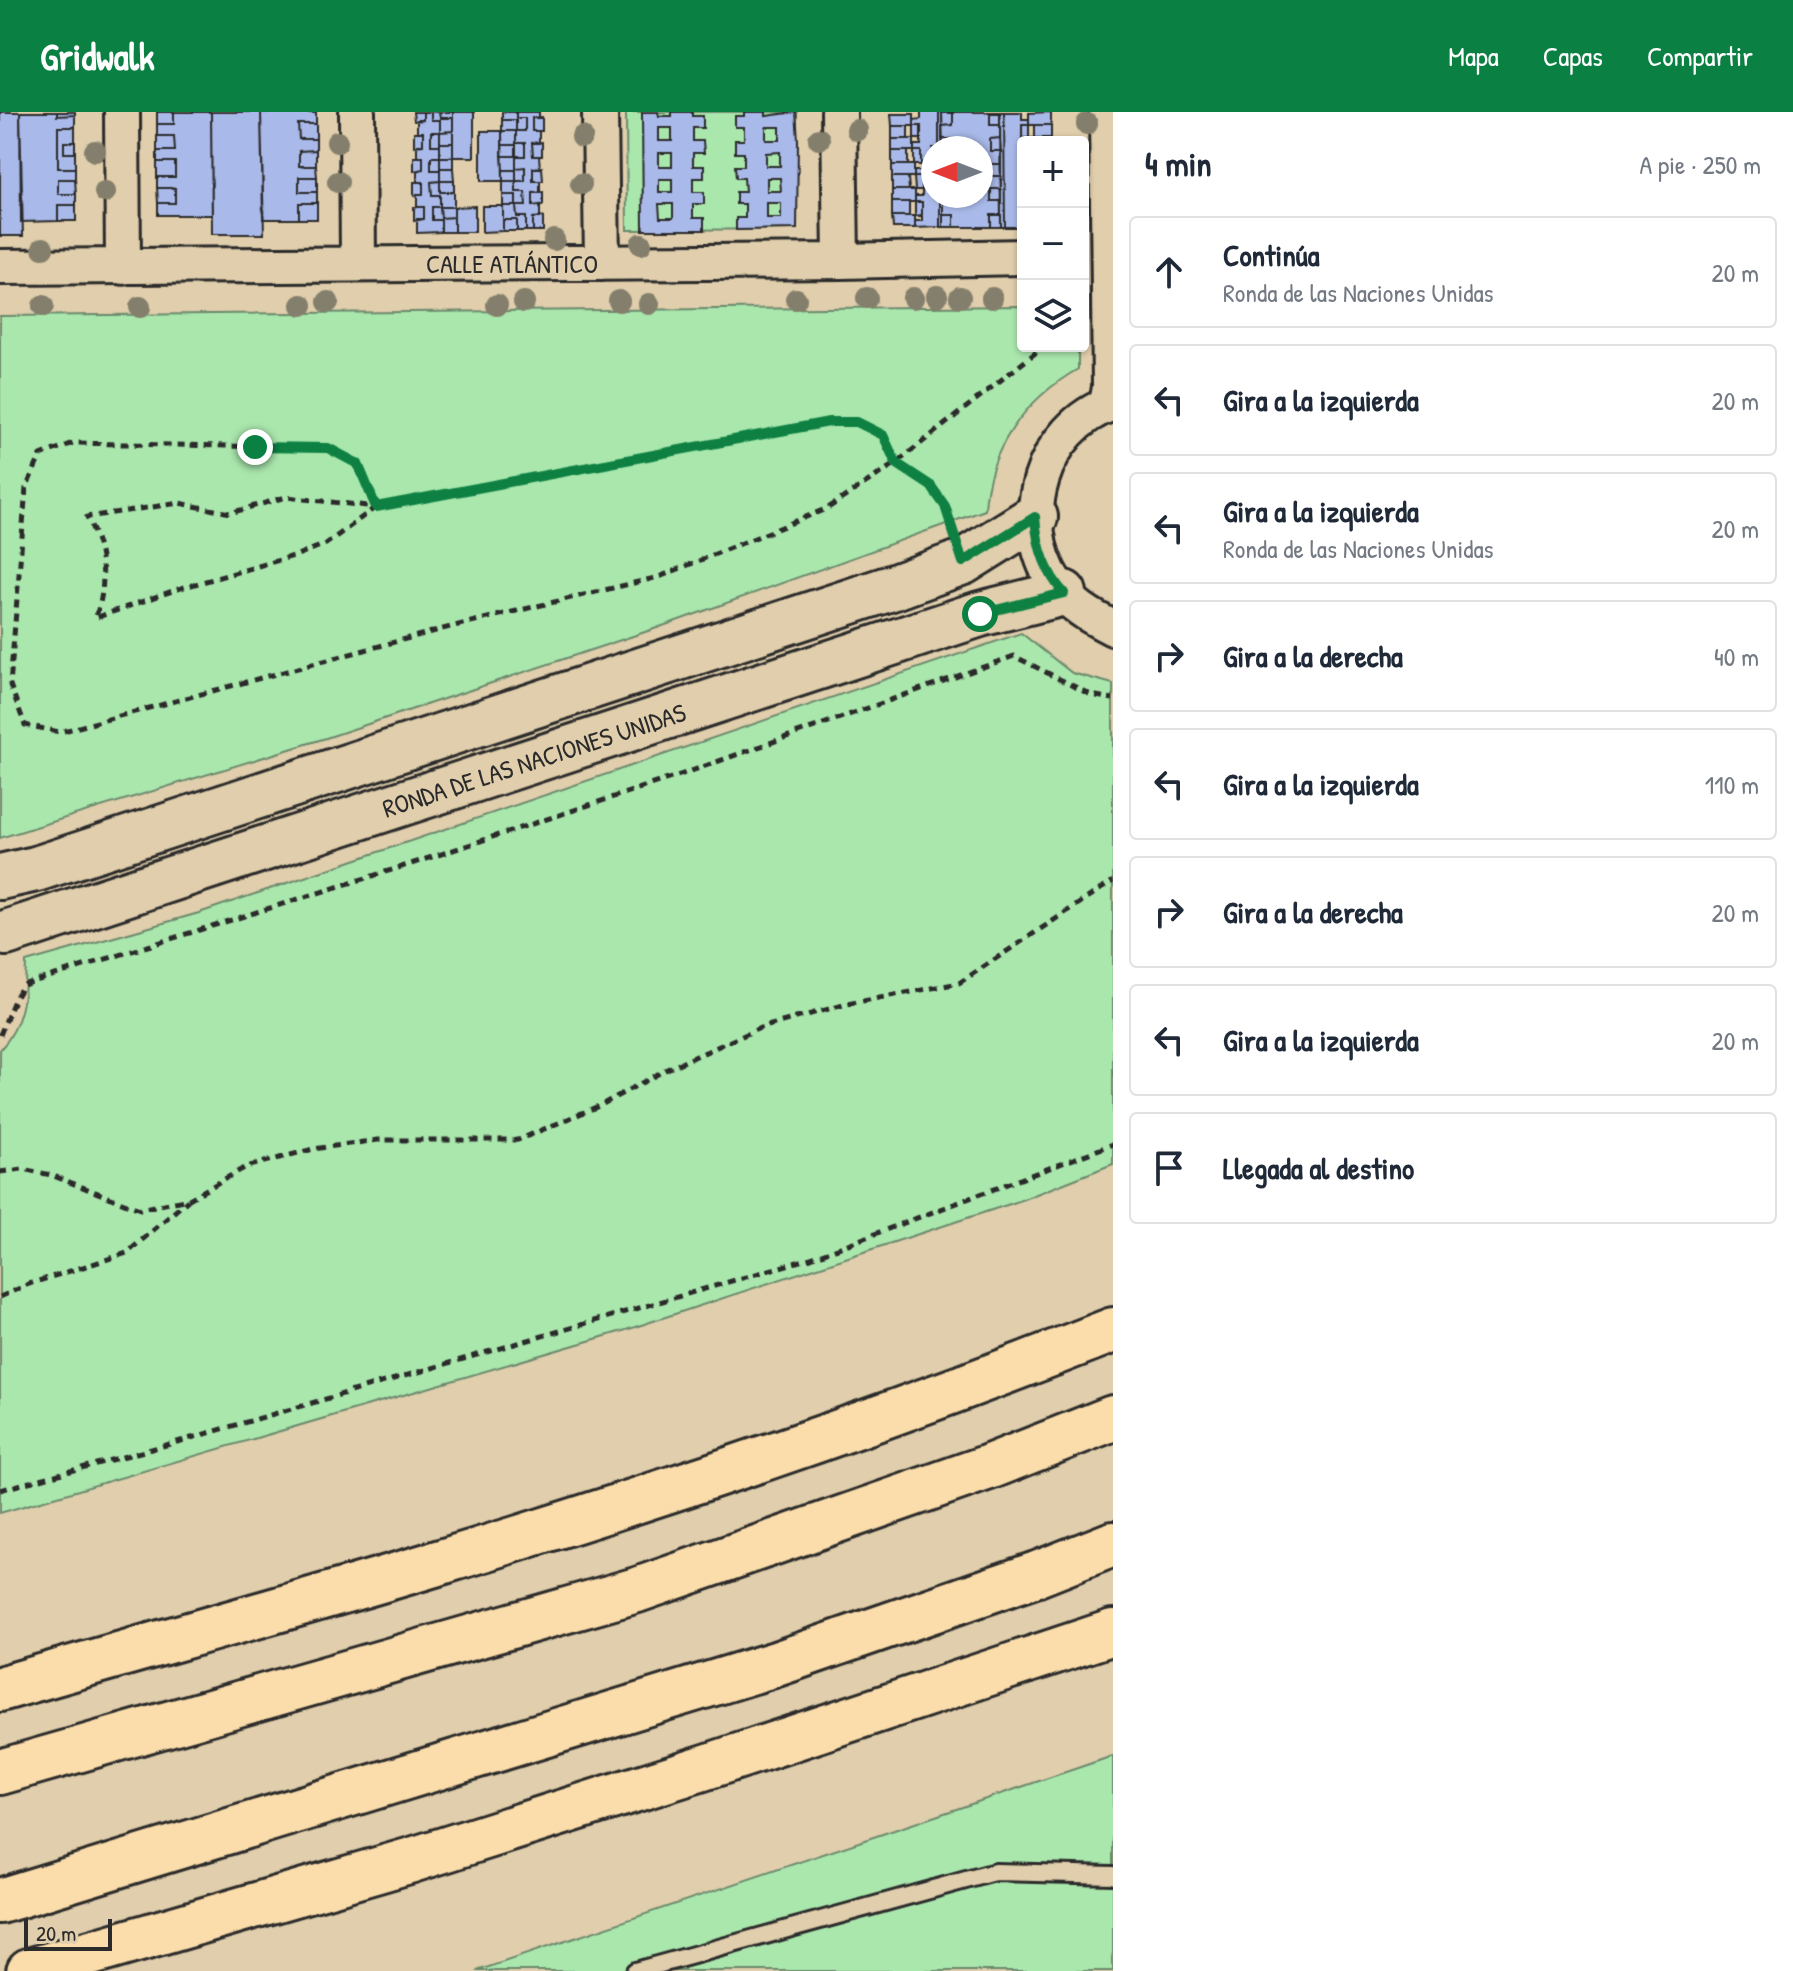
<!DOCTYPE html>
<html lang="es">
<head>
<meta charset="utf-8">
<style>
	body { margin:0; font-family:"Patrick Hand",sans-serif; background:#f6f6f7; color:#1f2937 }
	.controls { position:absolute; right:24px; top:24px; display:grid; overflow:hidden; border-radius:8px; box-shadow:0 2px 6px #0004 }
	.controls button { width:72px; height:72px; display:grid; place-items:center; padding:0; border:0; border-bottom:2px solid #e0e1e3; background:#fff; color:#1f2937; font:40px sans-serif }
	.compass { position:absolute; left:921px; top:24px; width:72px; height:72px; border-radius:50%; background:#fff; box-shadow:0 2px 6px #0004; rotate:270deg }
	.scale { position:absolute; left:24px; bottom:20px; width:88px; box-sizing:border-box; padding-left:8px; border:4px solid #2b2b2b; border-top:0; font-size:22px; line-height:28px; white-space:nowrap; color:#2b2b2b; -webkit-text-stroke:6px #e0ceac; paint-order:stroke }
	.stop { position:absolute; width:24px; height:24px; margin:-18px; border:6px solid #0b8043; border-radius:50%; background:#fff }
	.stop.end { background:#0b8043; border-color:#fff; box-shadow:0 2px 8px #0008 }
	.list { margin:0; padding:0; list-style:none }
	h2 { display:flex; justify-content:space-between; align-items:center; height:104px; margin:0; padding:0 32px; font-size:34px }
	h2 small { font-size:26px; font-weight:400; color:#747a83 }
	.list li { display:grid; grid-template-columns:52px 1fr auto; gap:24px; align-items:center; box-sizing:border-box; height:112px; margin:0 16px 16px; padding:0 16px; border:2px solid #e0e1e3; border-radius:8px }
	.list b { display:block; font-size:30px; white-space:nowrap }
	.list p { margin:0; font-size:26px; white-space:nowrap; color:#747a83 }
	.list em { font-size:26px; font-style:normal; color:#747a83 }
	.icon { flex:none; width:44px; height:44px; fill:none; stroke:currentColor; stroke-width:2; stroke-linecap:round; stroke-linejoin:round }
	.map { position:relative; flex:none; width:1113px; height:1859px; overflow:hidden }
	header { display:flex; align-items:center; gap:48px; box-sizing:border-box; height:112px; padding:0 40px; background:#0b8043; color:#fff }
	header strong { font-size:38px }
	nav { display:flex; gap:44px; margin-inline-start:auto; font-size:28px }
	main { display:flex }
	aside { flex:1; background:#fff }
	.map>svg:first-child { display:block }
	.green { fill:#aae7ad; stroke:#6a896c; stroke-width:2 }
	.building { fill:#a9b9e9; stroke:#2b2b2b; stroke-width:2; fill-rule:evenodd }
	.lines { fill:none; stroke-linecap:round; stroke-linejoin:round }
	.lane-casing { stroke:#2b2b2b; stroke-width:22 }
	.street-casing { stroke:#2b2b2b; stroke-width:40 }
	.secondary-casing { stroke:#2b2b2b; stroke-width:50 }
	.highway-casing { stroke:#2b2b2b; stroke-width:50 }
	.path { stroke:#2b2b2b; stroke-width:5; stroke-dasharray:8 6; stroke-linecap:butt }
	.lane { stroke:#e0ceac; stroke-width:16 }
	.street { stroke:#e0ceac; stroke-width:34 }
	.secondary { stroke:#e0ceac; stroke-width:44 }
	.highway { stroke:#fbddab; stroke-width:44 }
	.tree { fill:#847f6c }
	.route { stroke:#0b8043; stroke-width:10 }
	.labels { text-anchor:middle; dominant-baseline:central; stroke-width:8; stroke-linejoin:round; paint-order:stroke }
	.street-label { font-size:26px; fill:#2b2b2b; stroke:#e0ceac }
</style>
</head>
<body>
<header>
<strong>Gridwalk</strong>
<nav><a>Mapa</a><a>Capas</a><a>Compartir</a></nav>
</header>
<main>
<div class="map">
<svg width="1113" height="1859" viewBox="0 0 1113 1859">
	<rect width="100%" height="100%" fill="#e0ceac"/>
	<filter id="ink" filterUnits="userSpaceOnUse"><feTurbulence type="fractalNoise" baseFrequency=".0125" numOctaves="2"/><feDisplacementMap in="SourceGraphic" scale="16" xChannelSelector="R" yChannelSelector="G"/><feConvolveMatrix kernelMatrix="1 2 1 2 8 2 1 2 1" color-interpolation-filters="sRGB"/></filter>
	<g filter="url(#ink)">
		<path class="green" d="M626 0H797V117L627 118Z
			M1023 194V234H1078V257C1026 287 988 336 985 398L657 516 326 626 0 726V204Z
			M1021 521 1072 561 1113 572V1052L1016 1090 626 1218 0 1401V938C24 911 25 884 26 850L199 801Z
			M1113 1644V1859H477Z"/>
		<path class="building" d="M0 0H20L23 124H0Z
			M20 0H57V4L75 3V15H58V56H75V67H58V82H76V93H58V109L21 110Z
			M57 0H75V3L57 4Z
			M157 0H174V12H157Z
			M174 0H211L212 103H158V91H175V76H157V65H175V50H157V39H175L174 24H157V12H174Z
			M211 0H261L264 122H212Z
			M261 0 316 1V12H298L299 27H316V38L299 39V54H316L317 65H299V80H317V91H299V107H263Z
			M413 0H423V8L414 9Z
			M423 0H431V8H440V20H431V33H440V45H431V58H440V69L431 70 432 83H440V95H432V108H441V120L417 121V107H424V95H417V82H423V70H417V59L423 57V45H417V33H423V20H417V8H423Z
			M431 0H439L440 6H453V19L440 20V8H431Z
			M439 0H453V6H440Z
			M453 0H474V45H453Z
			M502 0H516V6H525V19H516V8H502Z
			M516 0H539V6H532V19H539V31H532L533 44H539L540 56H533V69H540V81H533V94L540 93V106H533V119H526V105H517L516 94H526L525 80H516V69H525V55L516 56V44H525V31H516V19H525V6H516Z
			M642 0H658L659 4H672V0H692V4H703V16H693V29H703L704 41H693V54H704V66H693V80H704V92H693V106H704V118H643ZM659 16H672V29H659ZM659 41H672V55H659ZM659 67H672V80H659ZM659 92H673V106H660Z
			M744 0H766V4L796 0 798 28 797 117 736 118V106H745V92H736V80H745L744 66H736L735 54H744V41H735V28H744V15H735V4H744ZM766 15H780V28H766ZM780 40V54H766V41ZM767 66H780L781 79H767ZM767 91H781V106H767Z
			M921 0H939V36H933V84H940V115L915 116V109H922V90H915V84H922V65H914V59H921V39H914V33H921V14H914V8L921 7Z
			M939 0H942L943 36H939Z
			M942 0H1000L990 1V13H1000V26L990 27V39H1001V52H990L991 64H1001V77H991V89H1001V103H991V115H954V103H943V90H954V84H981V36H953V27H942V14L953 13V1Z
			M1000 0H1004L1005 115H1001Z
			M1004 0H1022V7H1029V13H1022L1023 115H1005Z
			M1051 0V13H1029V1Z
			M942 1H953V13L942 14Z
			M990 1H1000V13H990Z
			M891 2H914V14H892Z
			M542 5V19H532V6Z
			M502 8H516V19H502Z
			M298 12H316V27H299Z
			M1022 13H1029V26H1022Z
			M1035 13H1051V26H1035Z
			M892 14H908V27H892Z
			M914 14H921V27H914Z
			M58 15H75V30H64V41H75V56H58Z
			M453 19V31H440V20Z
			M481 19H502L503 69H481Z
			M502 19H516V31H525V44H516V33H502Z
			M414 20H423V33L414 34Z
			M431 20H440V31H453V45H440V33H431Z
			M157 24H174L175 39H157Z
			M1000 26 1001 39H990V27Z
			M1029 26H1051V30H1029Z
			M892 27H914V39H892Z
			M942 27H953V36H943Z
			M64 30H75V41H64Z
			M542 30V44H533L532 31Z
			M502 33H516V44H502Z
			M316 38V54H299V39Z
			M892 39H908V53H892Z
			M914 39H921V53H914Z
			M502 44H516V56L525 55V69H516V58H503Z
			M414 45H423V57L414 59Z
			M431 45H440V56H453L454 69H440V58H431Z
			M440 45H453V56H440Z
			M157 50H175V65H157Z
			M990 52H1001V64H991Z
			M892 53H914V65H892Z
			M542 55 543 69H533V56Z
			M503 58H516V69H503Z
			M299 65H317V80H299Z
			M892 65H908L909 78H892Z
			M914 65H922V78H915Z
			M58 67H75L76 82H58Z
			M440 69H454V80H440Z
			M440 69V80H454V95H440V83H432L431 70Z
			M503 69H516V80H525L526 94H516V83H503Z
			M414 70H423V82L414 84Z
			M157 76H175V91H158Z
			M991 77H1001V89H991Z
			M892 78H915V90H892Z
			M543 80V93L533 94V81Z
			M503 83H516V94H503Z
			M940 84H943V115H940Z
			M943 84H954V90H943Z
			M892 90H909V104H892Z
			M915 90H922V103L915 104Z
			M299 91H317V107H299Z
			M58 93H76V109H58Z
			M475 94V120H454V95Z
			M482 94H503V119L482 120Z
			M503 94H516L517 105H526V119H517V108H503Z
			M414 95H424V107L414 109Z
			M432 95H440L441 106 454 105V120H441V108H432Z
			M440 95H454V105L441 106Z
			M943 103H954V115H943Z
			M991 103H1001V115H991Z
			M892 104H915V116H893Z
			M543 105V119H533V106Z
			M503 108H517V119H503Z"/>
		<g class="lines">
			<g class="lane-casing">
				<path id="lane" d="M635 1859 995 1760 1113 1763"/>
			</g>
			<g class="street-casing">
				<path id="street" d="M122 0 123 155
					M357 0 358 151
					M600 0 602 151
					M839 0 841 149
					M0 155 841 149 1023 145
					M1113 291C1041 315 1014 409 1055 471 1069 492 1091 505 1113 516
					M1107 293 1110 275 1107 0"/>
			</g>
			<g class="secondary-casing">
				<path id="secondary" d="M0 765 36 757 894 475 963 450 1035 405
					M6 821 980 502 1064 481"/>
			</g>
			<g class="highway-casing">
				<path id="highway" d="M0 1577C144 1535 288 1496 431 1453 661 1384 889 1306 1113 1218
					M0 1660 637 1478 989 1355 1113 1306
					M0 1789 776 1552 1037 1462 1113 1432
					M29 1859 412 1748 706 1655 1113 1520"/>
			</g>
			<path class="path" d="M376 395 358 352 328 336 73 331 41 343 26 376 10 573 25 613 60 620 454 514 659 465 828 396 896 351 1044 234
				M376 395 326 432 297 443 181 476 95 506C109 472 103 437 87 405L179 391 230 401 286 385 376 395 829 310H857L883 323 896 351 931 374 945 394 952 414
				M0 923 14 888 23 873 414 751 677 664 1014 544 1091 583 1113 587
				M0 1060 22 1057 51 1063 140 1097 189 1087 246 1055 313 1037 378 1028H518L601 993 667 957 760 916 847 892 959 871 1113 769
				M0 1185 29 1172 127 1141 188 1088
				M0 1378 181 1329 811 1146 1113 1032"/>
			<use href="#lane" class="lane"/>
			<use href="#street" class="street"/>
			<use href="#secondary" class="secondary"/>
			<use href="#highway" class="highway"/>
		</g>
		<g class="tree">
			<circle cx="1087" cy="12" r="11"/>
			<circle cx="857" cy="18" r="11"/>
			<circle cx="582" cy="25" r="11"/>
			<circle cx="819" cy="27" r="11"/>
			<circle cx="337" cy="30" r="11"/>
			<circle cx="95" cy="39" r="11"/>
			<circle cx="338" cy="70" r="11"/>
			<circle cx="581" cy="72" r="11"/>
			<circle cx="105" cy="80" r="11"/>
			<circle cx="554" cy="128" r="11"/>
			<circle cx="641" cy="132" r="11"/>
			<circle cx="43" cy="136" r="11"/>
			<circle cx="937" cy="184" r="11"/>
			<circle cx="960" cy="185" r="11"/>
			<circle cx="867" cy="186" r="11"/>
			<circle cx="913" cy="186" r="11"/>
			<circle cx="992" cy="186" r="11"/>
			<circle cx="796" cy="187" r="11"/>
			<circle cx="619" cy="189" r="11"/>
			<circle cx="328" cy="190" r="11"/>
			<circle cx="524" cy="190" r="11"/>
			<circle cx="649" cy="192" r="11"/>
			<circle cx="302" cy="193" r="11"/>
			<circle cx="497" cy="193" r="11"/>
			<circle cx="43" cy="194" r="11"/>
			<circle cx="140" cy="195" r="11"/>
		</g>
	</g>
	<g class="lines" filter="url(#ink)">
		<path class="route" d="M255 335 328 336 358 352 376 395 829 310H857L883 323 896 351 931 374 945 394 963 450 1035 405C1037 433 1045 460 1064 481L980 502"/>
	</g>
	<g class="labels">
		<g class="street-label">
			<text x="512" y="151">CALLE ATLÁNTICO</text>
			<text transform="translate(534 648) rotate(-18)">RONDA DE LAS NACIONES UNIDAS</text>
		</g>
	</g>
</svg>
<div class="controls">
<button>+</button>
<button>−</button>
<button><svg class="icon" aria-label="layers" viewBox="0 0 24 24"><path d="M12 4l9 5-9 5-9-5zM3 14l9 5 9-5"/></svg></button>
</div>
<svg class="compass" viewBox="-18 -18 36 36"><path d="M0-13l5 13h-10z" fill="#e53935"/><path d="M0 13l5-13h-10z" fill="#747a83"/></svg>
<div class="scale">20 m</div>
<div class="stop" style="left:980px;top:502px"></div>
<div class="stop end" style="left:255px;top:335px"></div>
</div>
<aside>
<h2>4 min<small>A pie · 250 m</small></h2>
<ul class="list">
<li><svg class="icon" aria-label="ahead" viewBox="0 0 24 24"><path d="M12 20V5M6 11l6-6 6 6"/></svg><div><b>Continúa</b><p>Ronda de las Naciones Unidas</p></div><em>20 m</em></li>
<li><svg class="icon" aria-label="left" viewBox="0 0 24 24"><path d="M17 20v-9H6M10 6l-5 5 5 5"/></svg><div><b>Gira a la izquierda</b></div><em>20 m</em></li>
<li><svg class="icon" aria-label="left" viewBox="0 0 24 24"><path d="M17 20v-9H6M10 6l-5 5 5 5"/></svg><div><b>Gira a la izquierda</b><p>Ronda de las Naciones Unidas</p></div><em>20 m</em></li>
<li><svg class="icon" aria-label="right" viewBox="0 0 24 24"><path d="M7 20v-9h11M14 6l5 5-5 5"/></svg><div><b>Gira a la derecha</b></div><em>40 m</em></li>
<li><svg class="icon" aria-label="left" viewBox="0 0 24 24"><path d="M17 20v-9H6M10 6l-5 5 5 5"/></svg><div><b>Gira a la izquierda</b></div><em>110 m</em></li>
<li><svg class="icon" aria-label="right" viewBox="0 0 24 24"><path d="M7 20v-9h11M14 6l5 5-5 5"/></svg><div><b>Gira a la derecha</b></div><em>20 m</em></li>
<li><svg class="icon" aria-label="left" viewBox="0 0 24 24"><path d="M17 20v-9H6M10 6l-5 5 5 5"/></svg><div><b>Gira a la izquierda</b></div><em>20 m</em></li>
<li><svg class="icon" aria-label="arrive" viewBox="0 0 24 24"><path d="M6 21V4h12l-3 4 3 4H6"/></svg><div><b>Llegada al destino</b></div></li>
</ul>
</aside>
</main>
</body>
</html>
